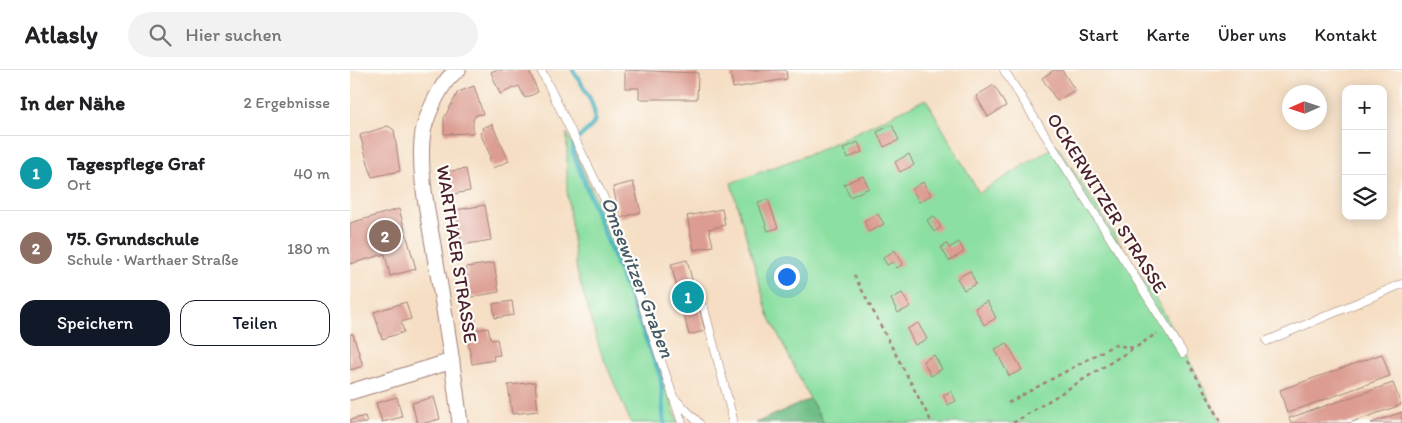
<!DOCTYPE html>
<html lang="de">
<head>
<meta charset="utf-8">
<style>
	body { margin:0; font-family:Itim,sans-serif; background:#f2f2f2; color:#202124 }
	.controls { position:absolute; right:15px; top:15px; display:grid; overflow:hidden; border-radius:10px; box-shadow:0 2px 12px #0003 }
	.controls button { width:45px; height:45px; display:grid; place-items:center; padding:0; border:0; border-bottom:1px solid #e0e0e0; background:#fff; color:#202124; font:25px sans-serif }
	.compass { position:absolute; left:932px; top:15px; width:45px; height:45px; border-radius:50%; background:#fff; box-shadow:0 2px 12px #0003; rotate:267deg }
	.you { position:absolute; left:436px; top:206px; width:18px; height:18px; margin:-12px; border:4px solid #fff; border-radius:50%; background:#1a73e8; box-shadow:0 0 0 8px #1a73e833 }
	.badge { display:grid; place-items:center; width:32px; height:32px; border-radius:50%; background:#111827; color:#fff; font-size:16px; font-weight:700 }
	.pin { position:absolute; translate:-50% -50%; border:2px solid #fff; box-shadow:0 1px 5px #0006 }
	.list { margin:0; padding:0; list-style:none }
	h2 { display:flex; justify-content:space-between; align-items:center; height:65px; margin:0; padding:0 20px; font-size:21px }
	h2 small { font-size:16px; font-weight:400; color:#757577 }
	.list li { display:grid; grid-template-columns:32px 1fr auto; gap:15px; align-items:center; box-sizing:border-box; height:75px; padding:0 20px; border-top:1px solid #e0e0e0 }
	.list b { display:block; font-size:19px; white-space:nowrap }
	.list p { margin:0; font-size:16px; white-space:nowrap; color:#757577 }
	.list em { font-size:16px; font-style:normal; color:#757577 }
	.actions { display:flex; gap:10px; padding:15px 20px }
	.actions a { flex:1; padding:11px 0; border:1px solid #111827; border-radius:15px; text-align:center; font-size:18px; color:#111827 }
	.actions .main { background:#111827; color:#fff }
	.icon { flex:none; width:28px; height:28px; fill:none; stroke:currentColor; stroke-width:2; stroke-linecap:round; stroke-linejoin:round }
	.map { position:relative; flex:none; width:1052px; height:353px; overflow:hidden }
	header { display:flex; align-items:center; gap:30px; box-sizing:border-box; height:70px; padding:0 25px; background:#fff; border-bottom:1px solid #e0e0e0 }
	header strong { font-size:24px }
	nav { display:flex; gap:28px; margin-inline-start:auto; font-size:18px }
	.search { width:350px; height:45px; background:#f2f2f2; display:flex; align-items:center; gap:12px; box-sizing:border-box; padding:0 18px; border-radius:28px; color:#757577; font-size:19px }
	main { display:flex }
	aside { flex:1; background:#fff }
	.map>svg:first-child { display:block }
	.green { fill:#8bdfa1; stroke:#6a7f66 }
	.forest { fill:#70be87; stroke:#5d6e59 }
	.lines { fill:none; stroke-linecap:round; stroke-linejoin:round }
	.stream { stroke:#43b0c0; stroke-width:4.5 }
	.building { fill:#dc9c91 }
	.service-casing { stroke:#a07e77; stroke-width:9 }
	.minor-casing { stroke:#a07e77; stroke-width:17 }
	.path { stroke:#a07e77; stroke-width:2.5; stroke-dasharray:4 4; stroke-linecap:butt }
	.service { stroke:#fff; stroke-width:8 }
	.minor { stroke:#fff; stroke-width:15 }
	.labels { text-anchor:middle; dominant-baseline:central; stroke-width:4.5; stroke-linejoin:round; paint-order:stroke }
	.street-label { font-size:19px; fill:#4a1f2b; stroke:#fdfcf7 }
	.water-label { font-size:20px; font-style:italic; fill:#475967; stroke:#fdfcf7 }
</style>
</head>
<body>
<header>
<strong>Atlasly</strong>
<div class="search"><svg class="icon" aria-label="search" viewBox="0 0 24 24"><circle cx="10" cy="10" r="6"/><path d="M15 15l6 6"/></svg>Hier suchen</div>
<nav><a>Start</a><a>Karte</a><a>Über uns</a><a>Kontakt</a></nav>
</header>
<main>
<aside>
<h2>In der Nähe<small>2 Ergebnisse</small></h2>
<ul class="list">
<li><span class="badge" style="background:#0f9aa8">1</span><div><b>Tagespflege Graf</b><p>Ort</p></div><em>40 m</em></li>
<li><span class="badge" style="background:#8d6e63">2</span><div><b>75. Grundschule</b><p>Schule · Warthaer Straße</p></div><em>180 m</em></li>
</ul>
<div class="actions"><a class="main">Speichern</a><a>Teilen</a></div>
</aside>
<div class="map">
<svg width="1052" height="353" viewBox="0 0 1052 353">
	<rect width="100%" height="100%" fill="#fdfcf7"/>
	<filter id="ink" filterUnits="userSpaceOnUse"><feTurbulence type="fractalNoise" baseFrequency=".02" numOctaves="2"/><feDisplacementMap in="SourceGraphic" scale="10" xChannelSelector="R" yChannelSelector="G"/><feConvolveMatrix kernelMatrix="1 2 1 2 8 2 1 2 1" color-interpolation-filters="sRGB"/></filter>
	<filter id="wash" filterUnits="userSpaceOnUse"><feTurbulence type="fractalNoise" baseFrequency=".0096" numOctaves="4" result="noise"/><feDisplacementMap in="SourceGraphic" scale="20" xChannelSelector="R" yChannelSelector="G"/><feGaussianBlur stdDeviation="1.12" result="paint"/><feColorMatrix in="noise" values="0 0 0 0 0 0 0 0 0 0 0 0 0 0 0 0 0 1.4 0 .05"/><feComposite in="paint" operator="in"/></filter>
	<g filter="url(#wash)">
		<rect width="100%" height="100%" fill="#f5dec3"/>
		<path class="green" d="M576 29 629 123 707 75 815 244 872 353H474L460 329 418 244 381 113 465 82Z
			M217 63 271 186 304 279 328 353H281L250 280 227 201 217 121Z"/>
		<path class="forest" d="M460 329 474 353H406Z"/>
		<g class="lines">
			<path class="stream" d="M223 0C230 12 251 40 243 54 240 59 233 63 229 68
				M224 74 223 82 227 93 310 305C314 321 310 337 315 353"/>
		</g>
		<g id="blocks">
			<path class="building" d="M145 0H179L188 22 175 28 169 16 150 24 141 2Z
				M275 0 348 3 347 29H289V18H275Z
				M380 0H436L437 9 383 18Z
				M704 0H712L725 20 707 31 692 8Z
				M644 15 656 36 638 47 626 26Z
				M124 16 133 44 126 45 123 50V63L94 64V48L108 22Z
				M142 54 159 91 143 98 139 88 141 87 130 63 133 61 132 58Z
				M542 55 549 70 534 77 527 62Z
				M38 56 44 60 50 101 22 107 10 65Z
				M508 72 512 82 498 88 493 79Z
				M559 84 564 95 550 102 545 92Z
				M116 99 120 121 98 125 94 102Z
				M513 106 519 118 500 127 494 114Z
				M283 112 291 142 270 148 263 117Z
				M573 112 581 125 569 132 562 119Z
				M418 129 428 158 418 161 408 132Z
				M135 135 141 170 112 175 106 140Z
				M49 139 66 199 40 206 35 184 0 194V153Z
				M372 139 375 155 359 159 363 176 344 180 337 146Z
				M528 144 534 154 519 162 514 151Z
				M584 146 591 157 584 162 577 150Z
				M609 172 614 182 599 191 591 177 597 174 599 178Z
				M545 180 553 194 547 198 543 192 537 195 533 188Z
				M337 190 355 261 339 265 321 194Z
				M144 193 149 222 121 227 116 197Z
				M620 201 626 214 614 220 607 208Z
				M552 223 560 237 548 243 541 229Z
				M162 231 164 245 145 248 143 234Z
				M637 231 646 248 634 255 625 238Z
				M56 232 61 249 51 252 54 262 32 269 24 242Z
				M125 248 127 260 138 258 141 270 147 269 150 285 143 286 144 290 122 294 114 250Z
				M568 253 577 269 565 275 557 259Z
				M0 264H3L13 296 0 300Z
				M657 273 672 300 659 306 645 279Z
				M1032 284 1040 306 937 343 930 320Z
				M584 285 592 299 581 306 573 291Z
				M185 312 188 341 162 344 158 315Z
				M1043 313 1051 335 999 353H941L939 348Z
				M601 321 606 331 598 335 593 325Z
				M47 327 52 347 32 352 26 333Z
				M84 327 90 349 75 353H67L62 333Z
				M1052 342V353H1021Z
				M15 346 17 353H0V350Z"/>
		</g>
	</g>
	<g filter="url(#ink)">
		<use href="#blocks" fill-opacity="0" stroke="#a07e77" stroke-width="1"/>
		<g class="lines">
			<g class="service-casing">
				<path id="service" d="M191 0 254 128 285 213 332 353
					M654 0 833 283
					M354 238 383 349 382 353
					M917 271 1052 214
					M326 330 349 353"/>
			</g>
			<g class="minor-casing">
				<path id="minor" d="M108 0C91 10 73 51 72 70 69 109 79 148 85 187 95 242 103 297 110 353
					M0 322 102 291"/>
			</g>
			<path class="path" d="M504 205 582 353
				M838 291 872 353
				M658 333 764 275 785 278 807 263
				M663 353 784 278"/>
			<use href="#service" class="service"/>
			<use href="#minor" class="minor"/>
		</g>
	</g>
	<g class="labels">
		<g class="street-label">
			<text transform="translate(757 133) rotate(58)">OCKERWITZER STRASSE</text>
			<text transform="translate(107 184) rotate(81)">WARTHAER STRASSE</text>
		</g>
		<g class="water-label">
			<text transform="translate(288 207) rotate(69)">Omsewitzer Graben</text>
		</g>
	</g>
</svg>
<div class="controls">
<button>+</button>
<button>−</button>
<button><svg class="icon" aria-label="layers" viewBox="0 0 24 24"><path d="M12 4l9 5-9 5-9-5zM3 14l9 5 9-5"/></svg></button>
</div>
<svg class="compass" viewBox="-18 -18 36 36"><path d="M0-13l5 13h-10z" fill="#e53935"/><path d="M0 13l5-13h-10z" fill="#757577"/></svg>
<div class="you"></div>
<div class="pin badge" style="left:338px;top:227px;background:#0f9aa8">1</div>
<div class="pin badge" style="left:35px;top:166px;background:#8d6e63">2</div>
</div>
</main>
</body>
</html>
